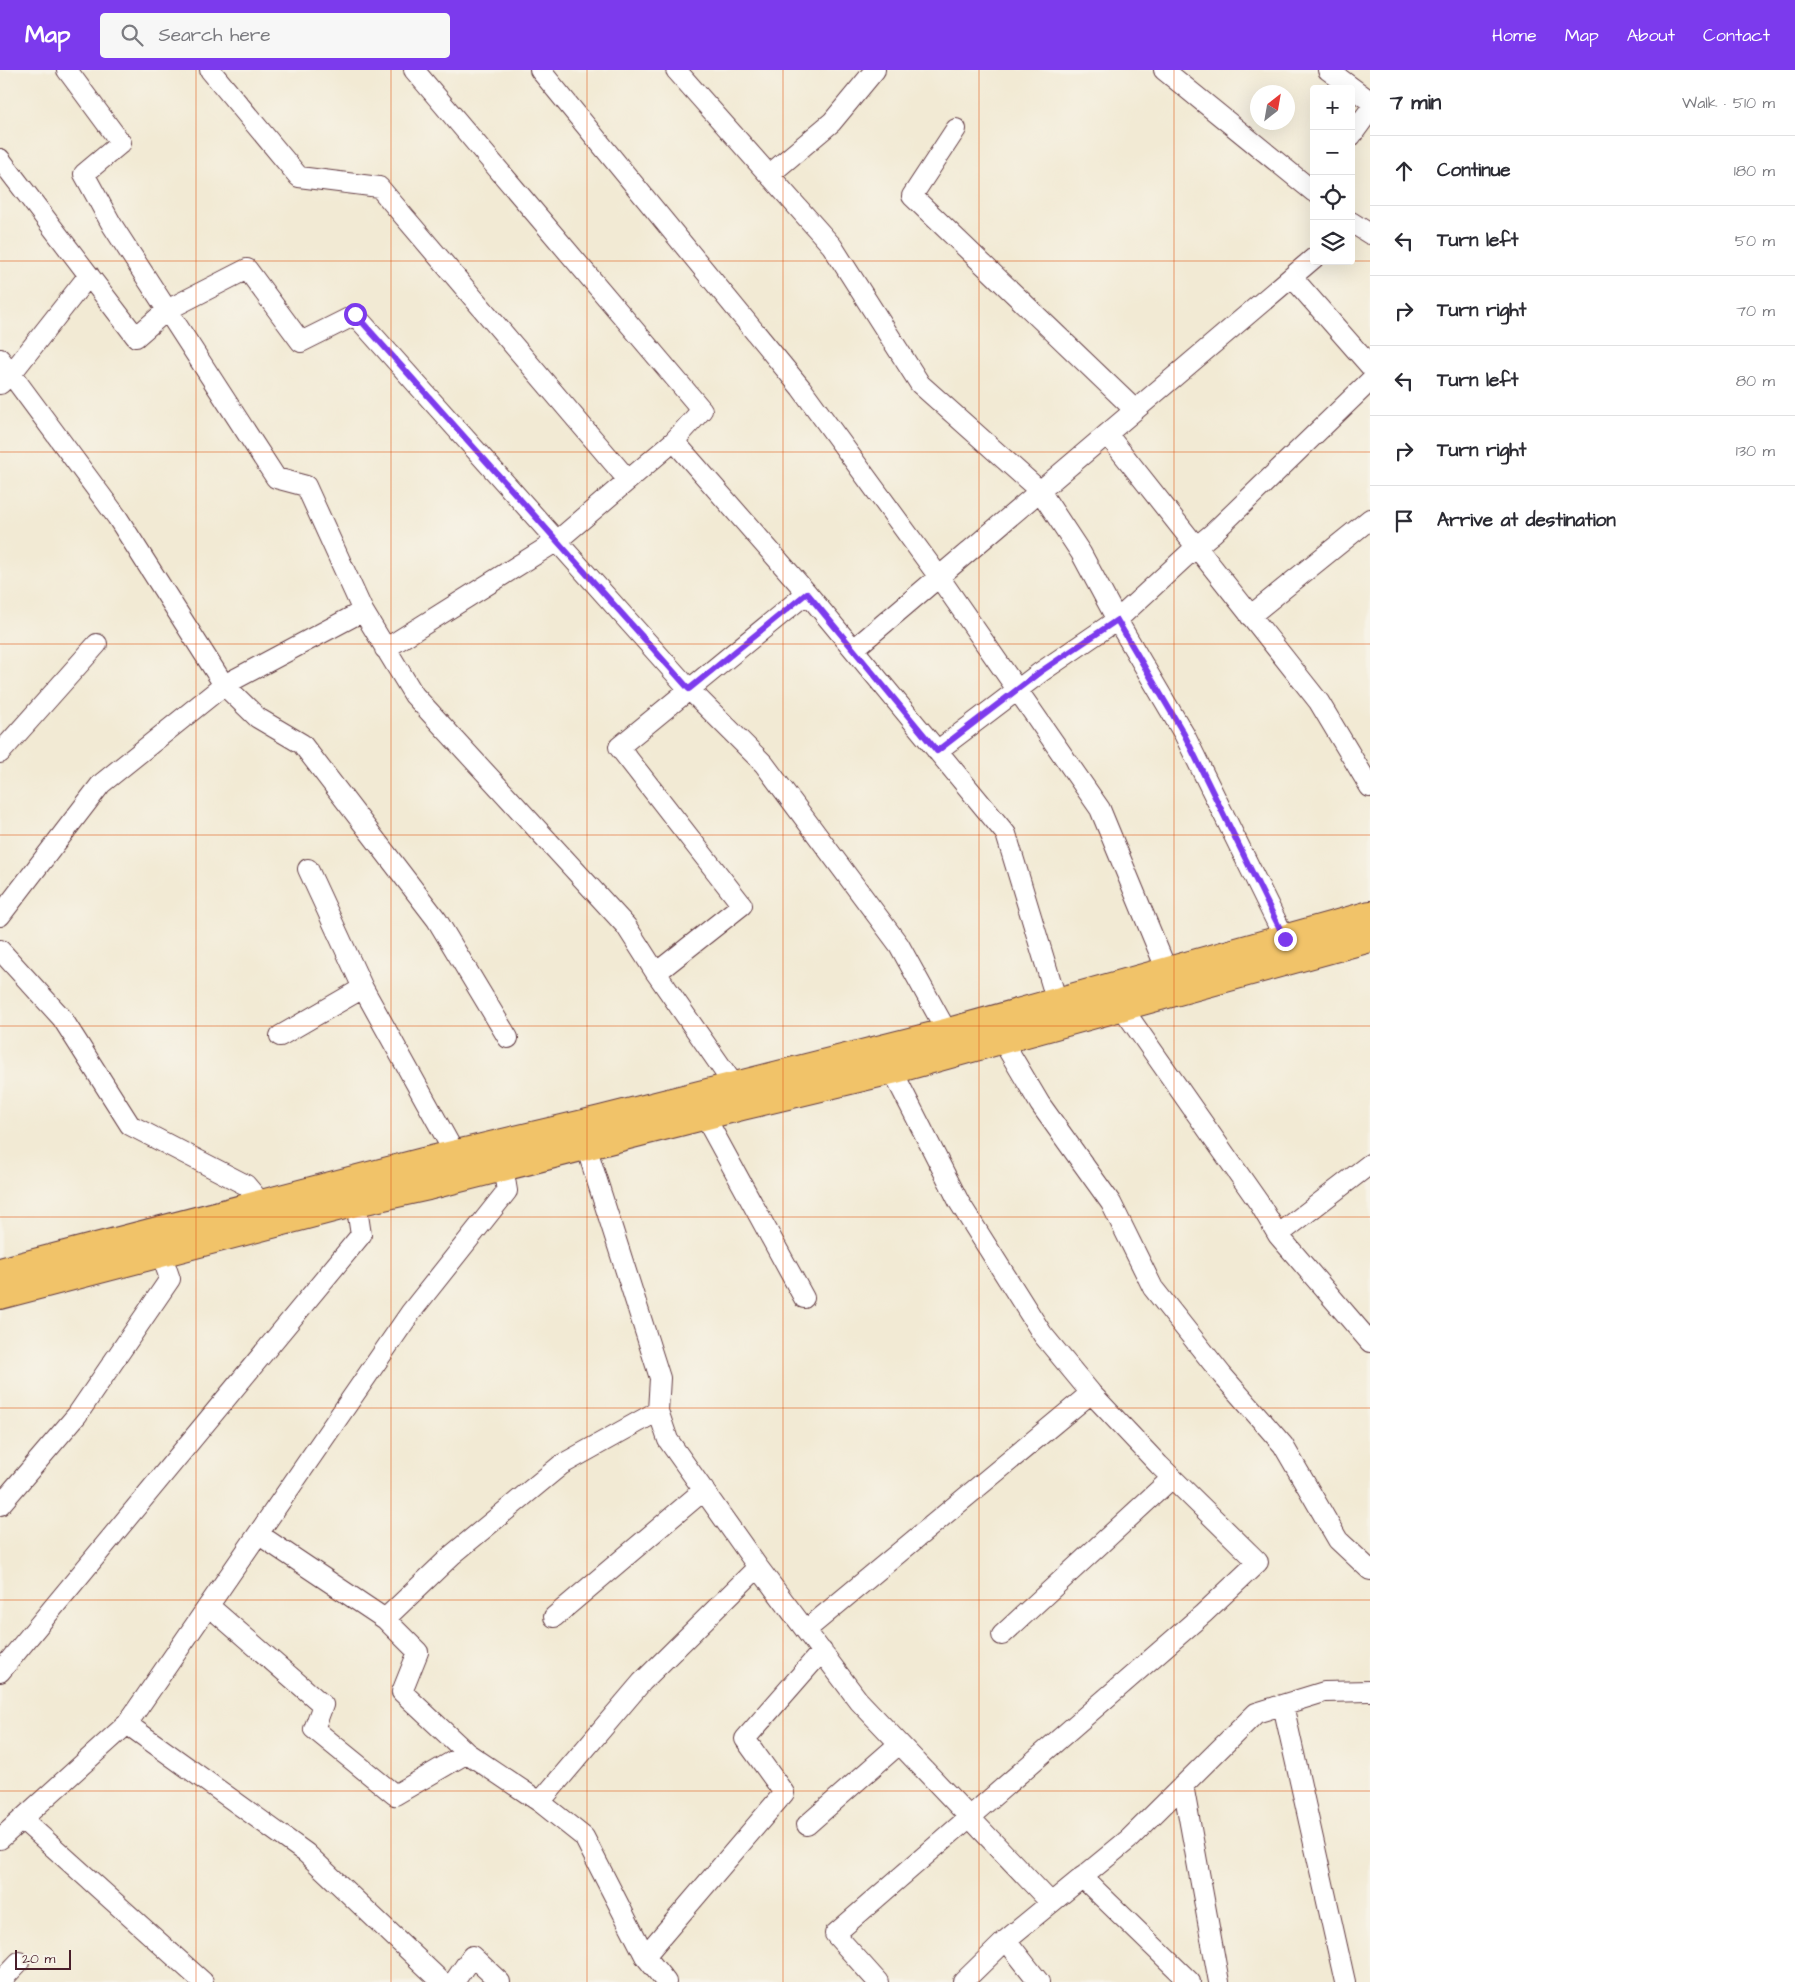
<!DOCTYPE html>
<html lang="en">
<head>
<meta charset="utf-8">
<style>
	body { margin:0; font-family:"Architects Daughter",sans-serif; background:#f7f7f7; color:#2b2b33 }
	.controls { position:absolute; right:15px; top:15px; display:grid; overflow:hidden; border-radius:5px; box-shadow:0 5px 20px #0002 }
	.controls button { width:45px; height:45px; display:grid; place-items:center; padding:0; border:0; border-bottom:1px solid #e1e1e2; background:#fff; color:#2b2b33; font:25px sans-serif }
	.compass { position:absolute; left:1250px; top:15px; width:45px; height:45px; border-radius:50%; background:#fff; box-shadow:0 5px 20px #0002; rotate:31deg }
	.scale { position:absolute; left:15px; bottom:12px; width:56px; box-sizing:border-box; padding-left:5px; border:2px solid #4a1f2b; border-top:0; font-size:14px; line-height:18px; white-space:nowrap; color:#4a1f2b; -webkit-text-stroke:4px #f7f3e8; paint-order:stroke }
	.stop { position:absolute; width:15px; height:15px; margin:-11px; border:4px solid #7c3aed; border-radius:50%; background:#fff }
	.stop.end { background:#7c3aed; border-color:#fff; box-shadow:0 1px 5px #0008 }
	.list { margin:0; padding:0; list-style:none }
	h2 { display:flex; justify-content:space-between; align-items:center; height:65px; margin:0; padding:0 20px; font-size:21px }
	h2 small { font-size:16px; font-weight:400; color:#7c7c81 }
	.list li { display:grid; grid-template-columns:32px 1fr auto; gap:15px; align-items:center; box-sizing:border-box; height:70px; padding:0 20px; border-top:1px solid #e1e1e2 }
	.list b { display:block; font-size:19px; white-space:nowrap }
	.list em { font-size:16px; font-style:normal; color:#7c7c81 }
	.icon { flex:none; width:28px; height:28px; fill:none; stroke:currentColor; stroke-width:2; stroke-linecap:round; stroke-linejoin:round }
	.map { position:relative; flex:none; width:1370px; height:1912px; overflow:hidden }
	header { display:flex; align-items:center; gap:30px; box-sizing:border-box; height:70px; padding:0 25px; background:#7c3aed; color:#fff }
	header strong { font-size:24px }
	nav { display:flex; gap:28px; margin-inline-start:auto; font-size:18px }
	.search { width:350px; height:45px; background:#f7f7f7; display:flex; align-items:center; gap:12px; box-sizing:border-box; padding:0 18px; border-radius:5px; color:#7c7c81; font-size:19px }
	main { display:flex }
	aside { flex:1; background:#fff }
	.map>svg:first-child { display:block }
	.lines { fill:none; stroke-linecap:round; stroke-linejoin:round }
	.minor-casing { stroke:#633d44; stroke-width:22 }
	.trunk-casing { stroke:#633d44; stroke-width:30 }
	.minor { stroke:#fff; stroke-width:20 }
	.trunk { stroke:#f1c369; stroke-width:28 }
	.route { stroke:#7c3aed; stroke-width:6 }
	.grid { fill:none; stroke:#e0560e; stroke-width:1; stroke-opacity:0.55 }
</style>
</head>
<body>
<header>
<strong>Map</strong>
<div class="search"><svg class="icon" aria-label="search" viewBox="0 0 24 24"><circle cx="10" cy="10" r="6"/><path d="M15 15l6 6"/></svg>Search here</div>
<nav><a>Home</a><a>Map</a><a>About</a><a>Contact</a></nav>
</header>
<main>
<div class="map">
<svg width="1370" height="1912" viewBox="0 0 1370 1912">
	<rect width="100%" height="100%" fill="#f7f3e8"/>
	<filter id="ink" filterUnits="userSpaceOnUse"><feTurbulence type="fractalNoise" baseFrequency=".02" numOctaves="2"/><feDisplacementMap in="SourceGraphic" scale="10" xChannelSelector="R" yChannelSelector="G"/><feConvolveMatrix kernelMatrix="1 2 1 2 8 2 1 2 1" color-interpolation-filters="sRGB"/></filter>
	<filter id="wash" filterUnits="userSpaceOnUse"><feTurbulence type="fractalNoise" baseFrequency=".0096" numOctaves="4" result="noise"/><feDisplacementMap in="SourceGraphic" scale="20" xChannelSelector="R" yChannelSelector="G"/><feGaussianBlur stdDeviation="1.12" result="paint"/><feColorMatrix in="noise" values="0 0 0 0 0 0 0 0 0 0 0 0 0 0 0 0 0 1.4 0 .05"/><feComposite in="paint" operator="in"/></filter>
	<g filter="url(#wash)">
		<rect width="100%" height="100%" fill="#f2ead4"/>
	</g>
	<g filter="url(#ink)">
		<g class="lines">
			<g class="minor-casing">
				<path id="minor" d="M67 0 121 73 84 104 112 155 276 408 306 416 363 541 414 625 626 856 656 903 734 1015
					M210 0 299 107 379 117 628 410
					M414 0 702 340 674 371 807 523 1006 764 1057 932
					M540 0 801 318 939 507 1100 739 1167 901
					M676 0 832 176 920 314 1040 421 1081 483 1117 550 1184 664 1285 869
					M1164 0 1314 122
					M1328 0 1370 31
					M956 59 912 126 1135 340
					M1351 66 1370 40
					M0 89 136 267 167 240 247 199 301 272 355 245 689 619 764 694 899 875 947 962
					M769 105 832 52 875 0
					M1351 152 1370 164
					M1292 207 1370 296
					M0 289 117 447 224 615 258 648 302 674 437 850 508 968
					M0 314 11 304 89 205
					M1107 364 1319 632 1370 717
					M1250 546 1370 449
					M385 579 557 471 674 371
					M854 579 1314 188
					M937 681 1041 602 1117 550 1196 477 1213 463 1370 311
					M0 683 97 574
					M308 799 363 918 455 1084
					M0 846 101 714 224 615 363 541
					M0 880 62 948 130 1055 246 1115 263 1135
					M656 903 742 835 619 677 807 523
					M1121 936 1259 1133 1278 1165 1370 1272
					M280 966 363 918
					M1002 970 1040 1034 1111 1133 1153 1218 1222 1305 1283 1375 1338 1470 1370 1500
					M704 1045 804 1228
					M586 1076 660 1308 658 1341 668 1370 758 1497 858 1630 1051 1833
					M1278 1165 1370 1094
					M0 1435 77 1345 170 1209 161 1183
					M258 1464 385 1549 452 1485 561 1395 658 1341
					M209 1536 323 1635 314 1659 395 1725 467 1683
					M554 1547 704 1420
					M385 1549 418 1582 402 1622 467 1683 540 1732 584 1767 645 1886 666 1912
					M806 1560 1091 1323
					M1002 1565 1172 1408
					M0 1602 361 1165 356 1132
					M1283 1635 1345 1912
					M127 1654 306 1783 442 1912
					M1183 1715 1219 1912
					M540 1732 642 1612 758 1497
					M22 1749 203 1912
					M807 1755 899 1674
					M0 1769 127 1654 411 1242 507 1121 503 1097
					M1082 1807 1190 1912
					M1006 1870 1039 1912
					M645 1886 784 1723 745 1669 822 1581
					M0 1912 19 1892
					M454 1912 472 1886 500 1912
					M878 1912 835 1864 1203 1544 1258 1492 1159 1395 1091 1323 1043 1265 959 1132 892 1000
					M963 1912 1006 1870 1129 1769 1256 1643 1324 1622 1370 1621"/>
			</g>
			<g class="trunk-casing">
				<path id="trunk" d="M0 1202 423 1092 600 1050 949 962 1370 845
					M0 1225 356 1132 428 1116 742 1036 892 1000 1370 868"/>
			</g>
			<use href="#minor" class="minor"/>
			<use href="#trunk" class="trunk"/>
		</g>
	</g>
	<g class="lines" filter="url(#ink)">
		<path class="route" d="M355 244 689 619 807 523 937 681 1040 602 1117 550 1184 664 1285 869"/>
	</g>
	<path class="grid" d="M196 0V1912M391 0V1912M587 0V1912M783 0V1912M979 0V1912M1174 0V1912M0 191H1314M1351 191H1370M0 382H1370M0 574H1370M0 765H1370M0 956H1370M0 1147H1370M0 1338H1370M0 1530H1370M0 1721H1370"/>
</svg>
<div class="controls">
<button>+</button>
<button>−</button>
<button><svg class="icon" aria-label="locate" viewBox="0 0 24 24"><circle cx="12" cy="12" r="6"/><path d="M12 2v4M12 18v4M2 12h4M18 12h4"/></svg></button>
<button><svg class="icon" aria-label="layers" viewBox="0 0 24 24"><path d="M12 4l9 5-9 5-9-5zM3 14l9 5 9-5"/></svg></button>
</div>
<svg class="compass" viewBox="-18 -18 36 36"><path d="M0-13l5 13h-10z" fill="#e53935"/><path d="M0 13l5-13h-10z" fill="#7c7c81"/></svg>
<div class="scale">20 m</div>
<div class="stop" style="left:355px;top:244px"></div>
<div class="stop end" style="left:1285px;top:869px"></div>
</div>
<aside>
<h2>7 min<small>Walk · 510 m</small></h2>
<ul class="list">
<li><svg class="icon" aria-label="ahead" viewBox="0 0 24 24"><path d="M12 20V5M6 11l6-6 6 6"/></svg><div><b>Continue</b></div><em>180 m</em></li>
<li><svg class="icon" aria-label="left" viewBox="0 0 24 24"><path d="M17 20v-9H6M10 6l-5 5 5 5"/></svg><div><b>Turn left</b></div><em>50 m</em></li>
<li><svg class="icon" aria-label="right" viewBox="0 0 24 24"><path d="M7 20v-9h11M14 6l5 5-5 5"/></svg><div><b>Turn right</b></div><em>70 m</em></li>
<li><svg class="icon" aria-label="left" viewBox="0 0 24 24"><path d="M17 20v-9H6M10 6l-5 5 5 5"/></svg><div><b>Turn left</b></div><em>80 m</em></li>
<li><svg class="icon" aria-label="right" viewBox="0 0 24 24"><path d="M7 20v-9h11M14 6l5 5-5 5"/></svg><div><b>Turn right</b></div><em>130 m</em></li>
<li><svg class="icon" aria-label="arrive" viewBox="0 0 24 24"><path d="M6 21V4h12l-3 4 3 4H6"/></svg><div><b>Arrive at destination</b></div></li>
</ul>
</aside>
</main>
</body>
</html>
